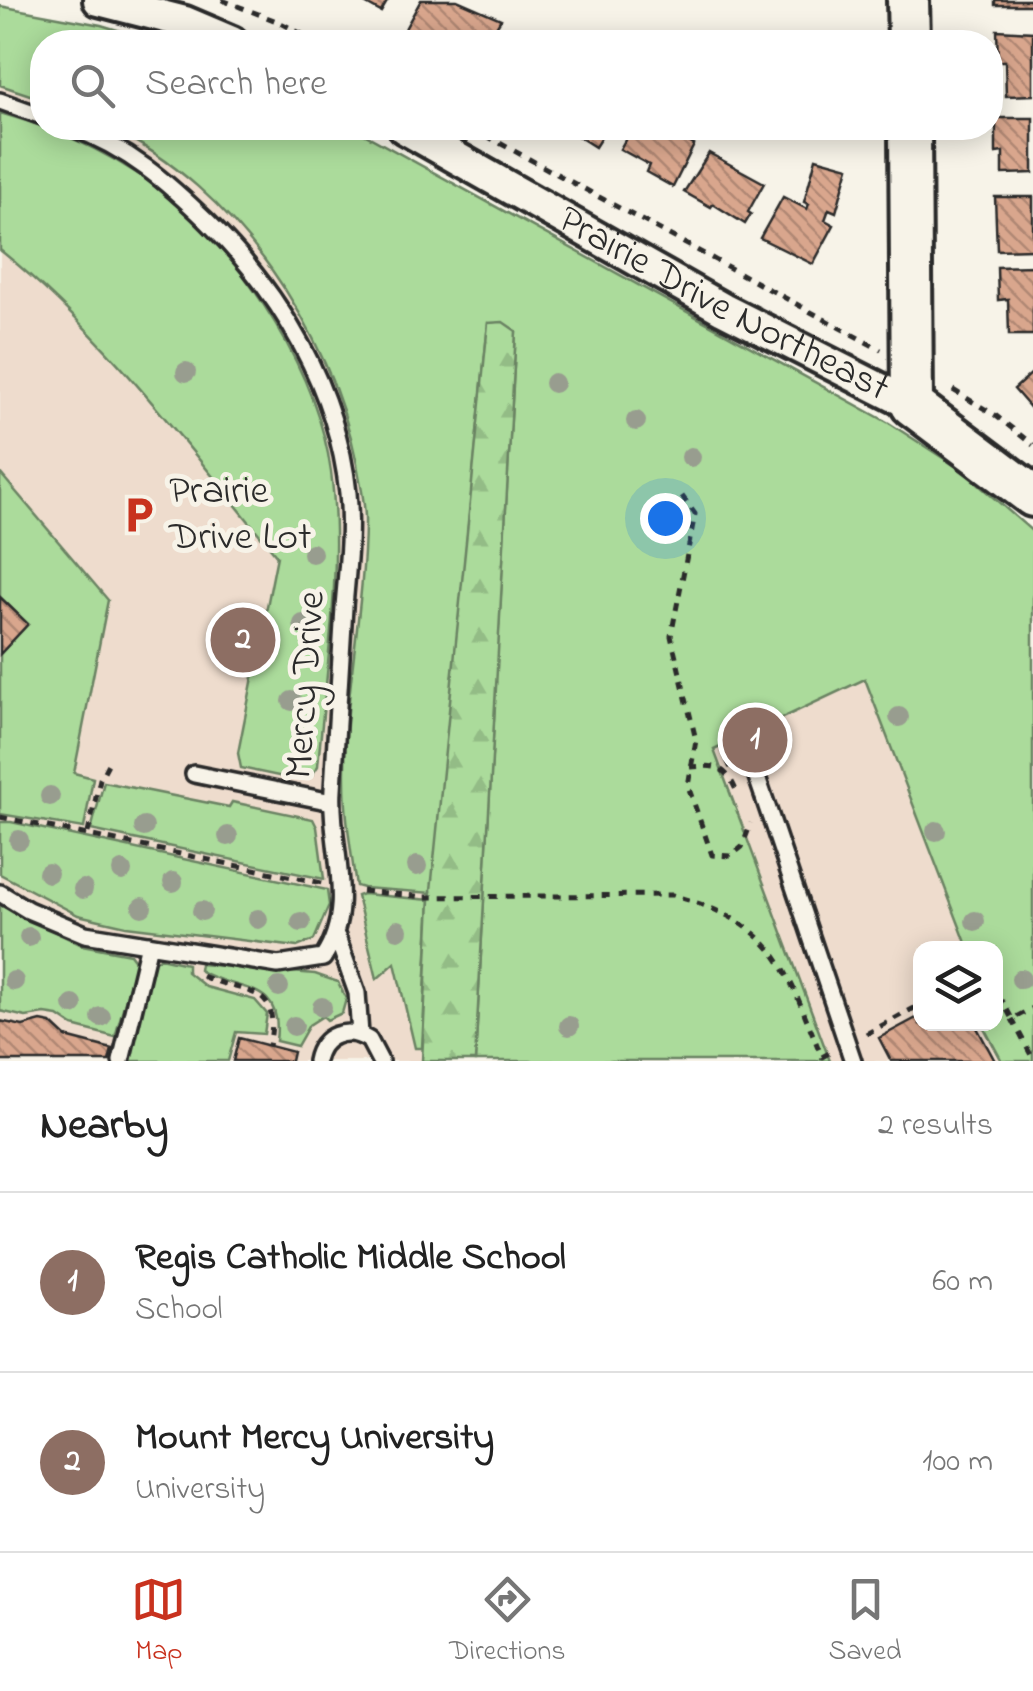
<!DOCTYPE html>
<html lang="en">
<head>
<meta charset="utf-8">
<style>
	body { margin:0; font-family:"Indie Flower",sans-serif; background:#f2f2f2; color:#222 }
	.controls { position:absolute; right:30px; bottom:30px; display:grid; overflow:hidden; border-radius:20px; box-shadow:0 5px 25px #0003 }
	.controls button { width:90px; height:90px; display:grid; place-items:center; padding:0; border:0; border-bottom:2px solid #e0e0e0; background:#fff; color:#222; font:50px sans-serif }
	.you { position:absolute; left:665px; top:518px; width:35px; height:35px; margin:-25px; border:8px solid #fff; border-radius:50%; background:#1a73e8; box-shadow:0 0 0 15px #1a73e833 }
	.badge { display:grid; place-items:center; width:65px; height:65px; border-radius:50%; background:#c8321e; color:#fff; font-size:32px; font-weight:700 }
	.pin { position:absolute; translate:-50% -50%; border:5px solid #fff; box-shadow:0 2px 10px #0006 }
	.list { margin:0; padding:0; list-style:none }
	h2 { display:flex; justify-content:space-between; align-items:center; height:130px; margin:0; padding:0 40px; font-size:42px }
	h2 small { font-size:32px; font-weight:400; color:#767676 }
	.list li { display:grid; grid-template-columns:65px 1fr auto; gap:30px; align-items:center; box-sizing:border-box; height:180px; padding:0 40px; border-top:2px solid #e0e0e0 }
	.list b { display:block; font-size:38px; white-space:nowrap }
	.list p { margin:0; font-size:32px; white-space:nowrap; color:#767676 }
	.list em { font-size:32px; font-style:normal; color:#767676 }
	.icon { flex:none; width:55px; height:55px; fill:none; stroke:currentColor; stroke-width:2; stroke-linecap:round; stroke-linejoin:round }
	.map { position:relative; flex:none; width:1033px; height:1061px; overflow:hidden }
	.search { position:absolute; background:#fff; box-shadow:0 5px 25px #0003; left:30px; right:30px; top:30px; height:110px; display:flex; align-items:center; gap:25px; box-sizing:border-box; padding:0 35px; border-radius:40px; color:#767676; font-size:38px }
	.sheet { height:490px; background:#fff }
	nav { display:flex; justify-content:space-around; align-items:center; box-sizing:border-box; height:140px; border-top:2px solid #e0e0e0; background:#fff; font-size:28px; color:#767676 }
	nav a { display:grid; justify-items:center; gap:5px }
	nav .on { color:#c8321e }
	.map>svg:first-child { display:block }
	.built { fill:#eedccd; fill-rule:evenodd }
	.green { fill:#abdb9b; stroke:#6b8363; stroke-width:2.5 }
	.forest { fill:url(#forest-firs); stroke:#6b8363; stroke-width:2.5 }
	.building { fill:url(#building-back-hatch); stroke:#2b2b2b; stroke-width:2.5 }
	.lines { fill:none; stroke-linecap:round; stroke-linejoin:round }
	.lane-casing { stroke:#2b2b2b; stroke-width:22 }
	.street-casing { stroke:#2b2b2b; stroke-width:38 }
	.secondary-casing { stroke:#2b2b2b; stroke-width:48 }
	.path { stroke:#2b2b2b; stroke-width:5; stroke-dasharray:8 8; stroke-linecap:butt }
	.lane { stroke:#f7f3e8; stroke-width:15 }
	.street { stroke:#f7f3e8; stroke-width:30 }
	.secondary { stroke:#f7f3e8; stroke-width:40 }
	.tree { fill:#989d8f }
	.labels { text-anchor:middle; dominant-baseline:central; stroke-width:10; stroke-linejoin:round; paint-order:stroke }
	.street-label { font-size:40px; fill:#2b2b2b; stroke:#f7f3e8 }
	.poi-label { font-size:40px; fill:#2b2b2b; stroke:#f7f3e8; text-anchor:start }
</style>
</head>
<body>
<div class="map">
<svg width="1033" height="1061" viewBox="0 0 1033 1061">
	<defs>
		<pattern id="forest-firs" width="22" height="20" patternUnits="userSpaceOnUse" patternTransform="scale(2.5)"><rect width="22" height="20" fill="#abdb9b"/><path d="M5 1l3.5 6h-7zM16 11l3.5 6h-7z" fill="#93bc86"/></pattern>
		<pattern id="building-back-hatch" width="6" height="6" patternUnits="userSpaceOnUse" patternTransform="scale(2.5)"><rect width="6" height="6" fill="#d9a68d"/><path d="M-1 5l2 2M0 0l6 6M5-1l2 2" fill="none" stroke="#b08773"/></pattern>
	</defs>
	<rect width="100%" height="100%" fill="#f7f3e8"/>
	<filter id="ink" filterUnits="userSpaceOnUse"><feTurbulence type="fractalNoise" baseFrequency=".01" numOctaves="2"/><feDisplacementMap in="SourceGraphic" scale="20" xChannelSelector="R" yChannelSelector="G"/><feConvolveMatrix kernelMatrix="1 2 1 2 8 2 1 2 1" color-interpolation-filters="sRGB"/></filter>
	<g filter="url(#ink)">
		<path class="built" d="M0 6 101 25 157 42H42V128H353L889 423 963 471 1033 532V1061H0ZM920 948H996V1024H920Z"/>
		<path class="green" d="M0 6 101 25 157 42H42V99L0 85Z
			M0 113C62 130 124 159 174 201 248 264 318 374 331 472 343 564 326 673 318 766L312 775 288 778 241 768 238 753 277 556C190 450 107 336 0 250Z
			M110 128H353L889 423 963 471 1033 532V1061H1002L982 1024H996V948H968L865 679 714 750 830 1061H475L496 682 491 680 498 645 516 331 488 323 432 893 363 888 356 886C351 851 345 816 345 780 344 695 364 609 365 524 366 504 360 483 357 464 331 331 235 187 110 128Z
			M0 473 108 600 74 773 93 778 84 828 0 814V654L28 624 0 597Z
			M104 782 229 807 232 802 313 819 317 827 324 879 91 830Z
			M0 822H11L327 890 329 905 314 940 297 947 126 926 78 915 0 874Z
			M363 894 430 900 422 1048H415L395 963 377 979 357 896Z
			M0 905 82 945 130 954 136 962 115 1037 73 1026 58 1016 45 1014 26 1017 0 1011Z
			M160 958 187 964V972L206 987 255 1000 267 1014 264 1034 236 1032 228 1061H130L151 963Z
			M200 964 315 974 338 982 346 999 342 1013 327 1020 323 1016 309 1025 297 1046 276 1041C284 978 236 994 199 970Z"/>
		<path class="forest" d="M503 322 516 331 475 1061H422L430 900 488 323Z"/>
		<path class="building" d="M359 0H388L381 12Z
			M421 0H457L501 19 487 42H408L400 38Z
			M995 0H1032V5H995Z
			M997 30 1033 32V95L1006 96 1005 61H998Z
			M996 118H1033V173L1003 174V152L996 153Z
			M565 128H607L595 147Z
			M632 128H663L694 145 673 187 646 172 649 165 620 149Z
			M709 153 764 183 748 212 751 214 745 224 713 204 711 207 684 192Z
			M816 158 849 167 836 212 829 209 825 220 834 225 813 264 760 238 783 197 807 209 809 204 804 202Z
			M995 197H1033V249L997 250Z
			M1033 266V335H1009L1008 299 998 300 997 267Z
			M1033 372V411L1014 389Z
			M0 597 28 624 0 654Z
			M734 742 743 761 729 767 721 748Z
			M920 1016V1024H975L995 1061H891L879 1038Z
			M0 1021 23 1026 41 1021 51 1023 66 1037 112 1049 109 1061H0Z
			M239 1038 293 1052 291 1061H233Z"/>
		<g class="lines">
			<g class="lane-casing">
				<path id="lane" d="M0 101 42 116
					M194 774 332 802
					M756 774 853 1061
					M0 893 28 910 85 934 278 965 323 958C358 905 329 848 333 789 337 728 340 668 344 607 347 570 352 530 348 493 337 389 282 294 208 222 167 182 128 148 73 128
					M337 937 357 993 360 1034
					M121 1061 149 944
					M316 1061C321 1034 347 1026 369 1040L380 1061"/>
			</g>
			<g class="street-casing">
				<g id="street">
					<path d="M99 0 185 22 232 42"/>
					<path id="s1" d="M404 128 723 309 912 405"/>
				</g>
			</g>
			<g class="secondary-casing">
				<path id="secondary" d="M908 0 909 42
					M910 128 912 405 1033 496"/>
			</g>
			<path class="path" d="M222 0 279 22 317 42
				M472 128 881 350
				M953 390 995 415 1033 445
				M682 496 695 514 671 636 696 740 688 786 712 855 731 856 742 847 751 823
				M690 767C716 765 725 765 736 790
				M0 817 322 883
				M88 833 100 779 111 758
				M362 891 425 897 672 895C778 925 783 963 822 1057L829 1053
				M202 976C247 996 282 983 269 1046
				M996 1000 1003 1002 1012 1019 1033 1008
				M1012 1019 1033 1059
				M866 1034 920 1005"/>
			<use href="#lane" class="lane"/>
			<use href="#street" class="street"/>
			<use href="#secondary" class="secondary"/>
		</g>
		<g class="tree">
			<circle cx="186" cy="372" r="10"/>
			<circle cx="554" cy="383" r="10"/>
			<circle cx="636" cy="421" r="10"/>
			<circle cx="691" cy="457" r="10"/>
			<circle cx="312" cy="553" r="10"/>
			<circle cx="303" cy="624" r="10"/>
			<circle cx="292" cy="701" r="10"/>
			<circle cx="899" cy="717" r="10"/>
			<circle cx="50" cy="796" r="10"/>
			<circle cx="144" cy="827" r="10"/>
			<circle cx="936" cy="831" r="10"/>
			<circle cx="228" cy="836" r="10"/>
			<circle cx="19" cy="840" r="10"/>
			<circle cx="417" cy="866" r="10"/>
			<circle cx="122" cy="871" r="10"/>
			<circle cx="48" cy="873" r="10"/>
			<circle cx="173" cy="882" r="10"/>
			<circle cx="83" cy="889" r="10"/>
			<circle cx="142" cy="907" r="10"/>
			<circle cx="202" cy="911" r="10"/>
			<circle cx="258" cy="919" r="10"/>
			<circle cx="975" cy="921" r="10"/>
			<circle cx="301" cy="922" r="10"/>
			<circle cx="398" cy="930" r="10"/>
			<circle cx="29" cy="937" r="10"/>
			<circle cx="1021" cy="979" r="10"/>
			<circle cx="14" cy="981" r="10"/>
			<circle cx="279" cy="987" r="10"/>
			<circle cx="73" cy="1005" r="10"/>
			<circle cx="322" cy="1007" r="10"/>
			<circle cx="101" cy="1017" r="10"/>
			<circle cx="294" cy="1026" r="10"/>
			<circle cx="569" cy="1026" r="10"/>
		</g>
	</g>
	<defs>
		<g id="parking-bare" transform="scale(3)"><path d="M-3.5-5.5H1a3.5 3.5 0 0 1 0 7H-1V5.5H-3.5ZM-1-3.4V-.6H.8a1.4 1.4 0 0 0 0-2.8Z" fill="#c8321e" stroke="#f7f3e8" stroke-width="2.5" paint-order="stroke"/></g>
	</defs>
	<g fill-rule="evenodd">
		<use href="#parking-bare" x="139" y="515"/>
	</g>
	<g class="labels">
		<g class="street-label">
			<text stroke="none"><textPath href="#s1" startOffset="365">Prairie Drive Northeast</textPath></text>
			<text transform="translate(307 685) rotate(-86)">Mercy Drive</text>
		</g>
		<g class="poi-label">
			<text x="169" y="492">Prairie<tspan x="169" dy="46">Drive Lot</tspan></text>
		</g>
	</g>
</svg>
<div class="controls">
<button><svg class="icon" aria-label="layers" viewBox="0 0 24 24"><path d="M12 4l9 5-9 5-9-5zM3 14l9 5 9-5"/></svg></button>
</div>
<div class="you"></div>
<div class="pin badge" style="left:755px;top:740px;background:#8d6e63">1</div>
<div class="pin badge" style="left:243px;top:640px;background:#8d6e63">2</div>
<div class="search"><svg class="icon" aria-label="search" viewBox="0 0 24 24"><circle cx="10" cy="10" r="6"/><path d="M15 15l6 6"/></svg>Search here</div>
</div>
<section class="sheet">
<h2>Nearby<small>2 results</small></h2>
<ul class="list">
<li><span class="badge" style="background:#8d6e63">1</span><div><b>Regis Catholic Middle School</b><p>School</p></div><em>60 m</em></li>
<li><span class="badge" style="background:#8d6e63">2</span><div><b>Mount Mercy University</b><p>University</p></div><em>100 m</em></li>
</ul>
</section>
<nav>
<a class="on"><svg class="icon" aria-label="map" viewBox="0 0 24 24"><path d="M3 6l6-2 6 2 6-2v14l-6 2-6-2-6 2zM9 4v14M15 6v14"/></svg>Map</a>
<a><svg class="icon" aria-label="directions" viewBox="0 0 24 24"><path d="M12 3l9 9-9 9-9-9zM9 14v-3h6M13 9l2 2-2 2"/></svg>Directions</a>
<a><svg class="icon" aria-label="saved" viewBox="0 0 24 24"><path d="M7 4h10v16l-5-4-5 4z"/></svg>Saved</a>
</nav>
</body>
</html>
